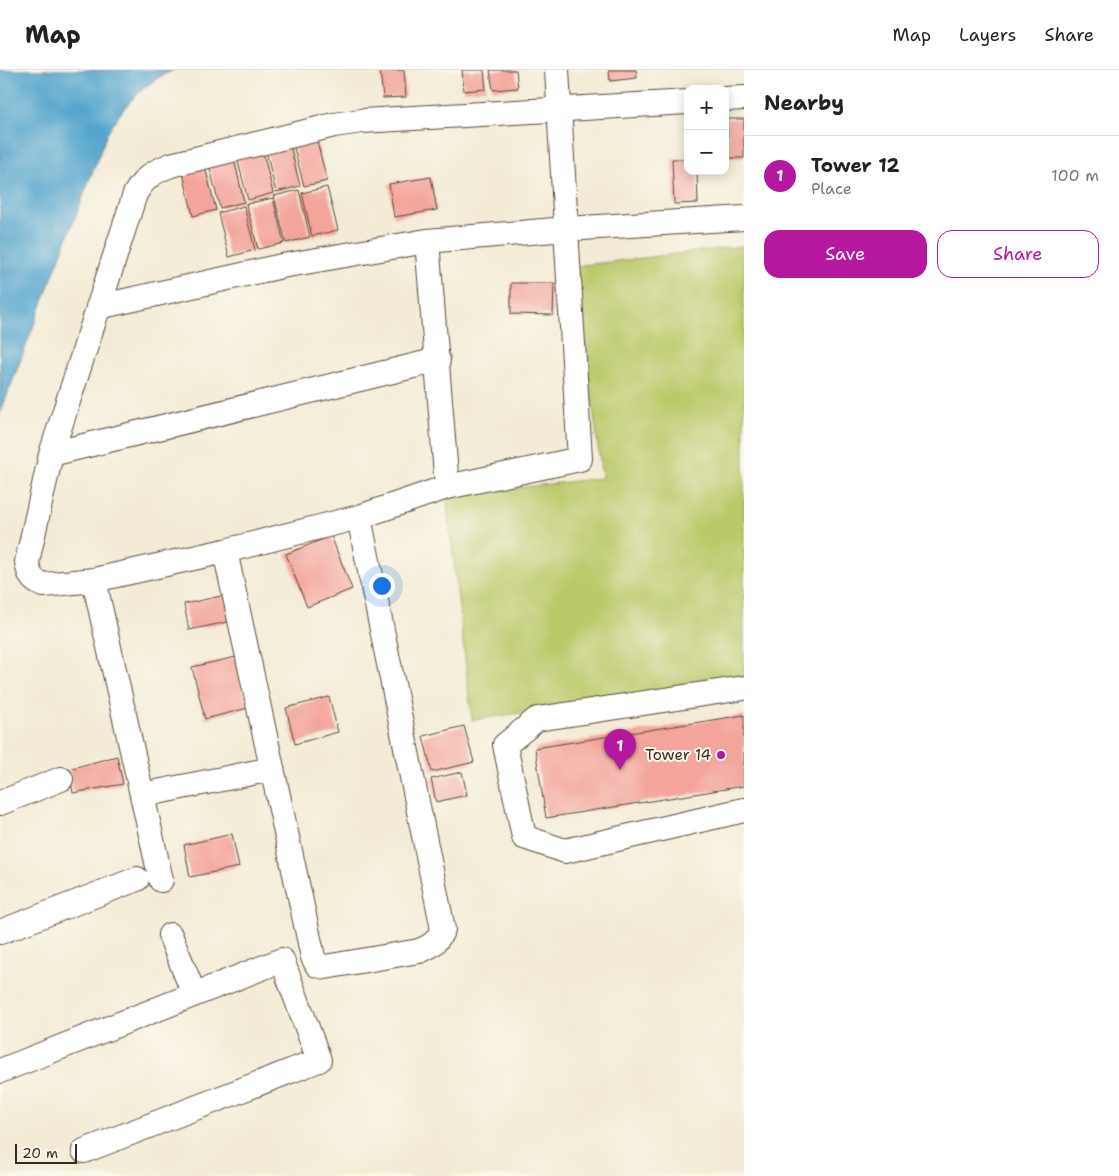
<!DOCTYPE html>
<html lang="en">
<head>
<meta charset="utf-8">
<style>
	body { margin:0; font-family:"Shantell Sans",sans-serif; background:#f6f6f6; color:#222 }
	.controls { position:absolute; right:15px; top:15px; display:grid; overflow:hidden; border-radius:10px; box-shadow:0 2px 12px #0003 }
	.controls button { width:45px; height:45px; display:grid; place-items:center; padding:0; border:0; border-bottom:1px solid #e0e0e0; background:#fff; color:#222; font:25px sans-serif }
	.scale { position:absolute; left:15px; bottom:12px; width:62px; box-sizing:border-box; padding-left:5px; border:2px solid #3b2a1e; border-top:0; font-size:14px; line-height:18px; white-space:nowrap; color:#3b2a1e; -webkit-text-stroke:4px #fbf7ec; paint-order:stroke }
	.you { position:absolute; left:381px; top:515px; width:18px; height:18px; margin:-12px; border:4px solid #fff; border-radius:50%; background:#1a73e8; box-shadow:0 0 0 8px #1a73e833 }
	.badge { display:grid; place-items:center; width:32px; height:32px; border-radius:50%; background:#b5179e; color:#fff; font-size:16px; font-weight:700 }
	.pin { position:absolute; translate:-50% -41px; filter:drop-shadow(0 1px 2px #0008) }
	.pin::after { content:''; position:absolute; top:26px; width:18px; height:15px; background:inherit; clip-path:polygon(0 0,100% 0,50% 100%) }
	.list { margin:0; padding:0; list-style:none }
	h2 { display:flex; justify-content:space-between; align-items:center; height:65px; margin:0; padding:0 20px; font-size:21px }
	h2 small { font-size:16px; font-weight:400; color:#767676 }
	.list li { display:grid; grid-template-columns:32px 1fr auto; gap:15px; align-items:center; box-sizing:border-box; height:80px; padding:0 20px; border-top:1px solid #e0e0e0 }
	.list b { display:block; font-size:19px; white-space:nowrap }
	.list p { margin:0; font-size:16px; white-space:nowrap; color:#767676 }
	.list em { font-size:16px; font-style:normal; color:#767676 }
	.actions { display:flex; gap:10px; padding:15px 20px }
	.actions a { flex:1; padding:11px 0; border:1px solid #b5179e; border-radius:15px; text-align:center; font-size:18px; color:#b5179e }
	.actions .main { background:#b5179e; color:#fff }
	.map { position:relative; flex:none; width:744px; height:1106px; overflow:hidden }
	header { display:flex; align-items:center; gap:30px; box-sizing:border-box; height:70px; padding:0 25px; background:#fff; border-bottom:1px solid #e0e0e0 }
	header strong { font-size:24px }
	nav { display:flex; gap:28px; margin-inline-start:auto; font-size:18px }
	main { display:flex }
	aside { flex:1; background:#fff }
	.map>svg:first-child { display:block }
	.green { fill:#bbc96b; stroke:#7b7a44 }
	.water { fill:#52a4cd; stroke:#466776 }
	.building { fill:#f3a59c }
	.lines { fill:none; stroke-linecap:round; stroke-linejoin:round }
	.minor-casing { stroke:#574739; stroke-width:26 }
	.minor { stroke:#fff; stroke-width:24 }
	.poi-dot { fill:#b5179e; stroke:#fbf7ec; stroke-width:2 }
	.labels { text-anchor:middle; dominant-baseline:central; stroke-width:4; stroke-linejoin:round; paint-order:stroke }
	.poi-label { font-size:15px; fill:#3b2a1e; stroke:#fbf7ec; text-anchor:end }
</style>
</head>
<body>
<header>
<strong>Map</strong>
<nav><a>Map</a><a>Layers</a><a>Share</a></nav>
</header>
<main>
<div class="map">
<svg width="744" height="1106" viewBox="0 0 744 1106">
	<rect width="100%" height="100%" fill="#fbf7ec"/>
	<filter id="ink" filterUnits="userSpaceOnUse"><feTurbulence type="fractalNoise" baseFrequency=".02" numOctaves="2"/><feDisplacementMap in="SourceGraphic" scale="10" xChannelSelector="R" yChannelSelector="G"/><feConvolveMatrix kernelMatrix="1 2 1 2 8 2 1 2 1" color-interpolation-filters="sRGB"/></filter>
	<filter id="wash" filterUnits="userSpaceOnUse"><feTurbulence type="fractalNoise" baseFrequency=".0096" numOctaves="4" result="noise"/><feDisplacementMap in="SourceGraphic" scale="20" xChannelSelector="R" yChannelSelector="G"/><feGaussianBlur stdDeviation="1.12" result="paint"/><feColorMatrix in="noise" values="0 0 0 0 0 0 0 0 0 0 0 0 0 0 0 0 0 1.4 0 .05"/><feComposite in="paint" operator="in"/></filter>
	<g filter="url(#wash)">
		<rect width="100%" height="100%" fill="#f3ebd5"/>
		<path class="green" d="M744 176V610L472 650 446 426 602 408 575 196Z"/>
		<path class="water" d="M0 0H174C144 12 123 37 107 64L0 344Z"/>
		<g id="blocks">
			<path class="building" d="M380 0H404L406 27 383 28Z
				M462 0H484L486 19 464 21Z
				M490 0H516L518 18 493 20Z
				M609 0H636L637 8 610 11Z
				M727 49H744V88H729Z
				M316 67 327 111 304 116 293 74Z
				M290 75 300 116 276 122 266 81Z
				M263 82 273 123 248 130 237 88Z
				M234 89 244 132 220 138 209 95Z
				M672 89H688V101H697L698 133 674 134Z
				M205 97 216 140 193 146 183 103Z
				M431 107 437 140 394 147 389 114Z
				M327 117 338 160 312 166 302 123Z
				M299 120 310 167 286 173 274 126Z
				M273 128 284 173 258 179 246 134Z
				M244 136 255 180 229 187 218 143Z
				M511 213H554L553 245 511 244Z
				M331 466 352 519 307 537 286 484Z
				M226 525 232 551 189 560 184 534Z
				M236 587 248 638 205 649 192 597Z
				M329 627 338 662 295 674 286 638Z
				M744 645V716L546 748 535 678Z
				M464 656 474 692 432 702 423 666Z
				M117 686 123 714 73 723 69 699Z
				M462 702 467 725 436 732 431 709Z
				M232 764 239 797 190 807 184 775Z"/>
		</g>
	</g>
	<g filter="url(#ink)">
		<use href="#blocks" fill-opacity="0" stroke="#574739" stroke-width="1"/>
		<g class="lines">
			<g class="minor-casing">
				<path id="minor" d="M557 0C564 130 572 259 580 389L447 417 359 447 225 481 94 510 44 515C31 511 29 504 27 492L51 384 135 124C145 107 153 102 171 95L334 55 362 51 688 32
					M725 29 744 28
					M98 237 282 196 427 171
					M51 384 438 290
					M447 417 427 171 566 159 744 148
					M225 481 313 887 317 895 325 897 419 881C432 876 437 872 443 859L359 447
					M94 510 161 810
					M744 618 537 649 505 675 524 767 565 781 744 740
					M142 725 272 699
					M0 733 61 709
					M0 862 137 809
					M170 865 194 924
					M0 1001 282 890 319 990 84 1081"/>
			</g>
			<use href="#minor" class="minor"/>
		</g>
	</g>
	<circle class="poi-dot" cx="721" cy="685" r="5"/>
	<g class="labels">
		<g class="poi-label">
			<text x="711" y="685">Tower 14</text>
		</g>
	</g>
</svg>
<div class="controls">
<button>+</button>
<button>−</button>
</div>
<div class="scale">20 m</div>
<div class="you"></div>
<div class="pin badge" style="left:620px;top:700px">1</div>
</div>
<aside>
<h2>Nearby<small></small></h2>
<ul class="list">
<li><span class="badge">1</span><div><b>Tower 12</b><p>Place</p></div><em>100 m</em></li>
</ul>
<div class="actions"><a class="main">Save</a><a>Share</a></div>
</aside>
</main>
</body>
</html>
